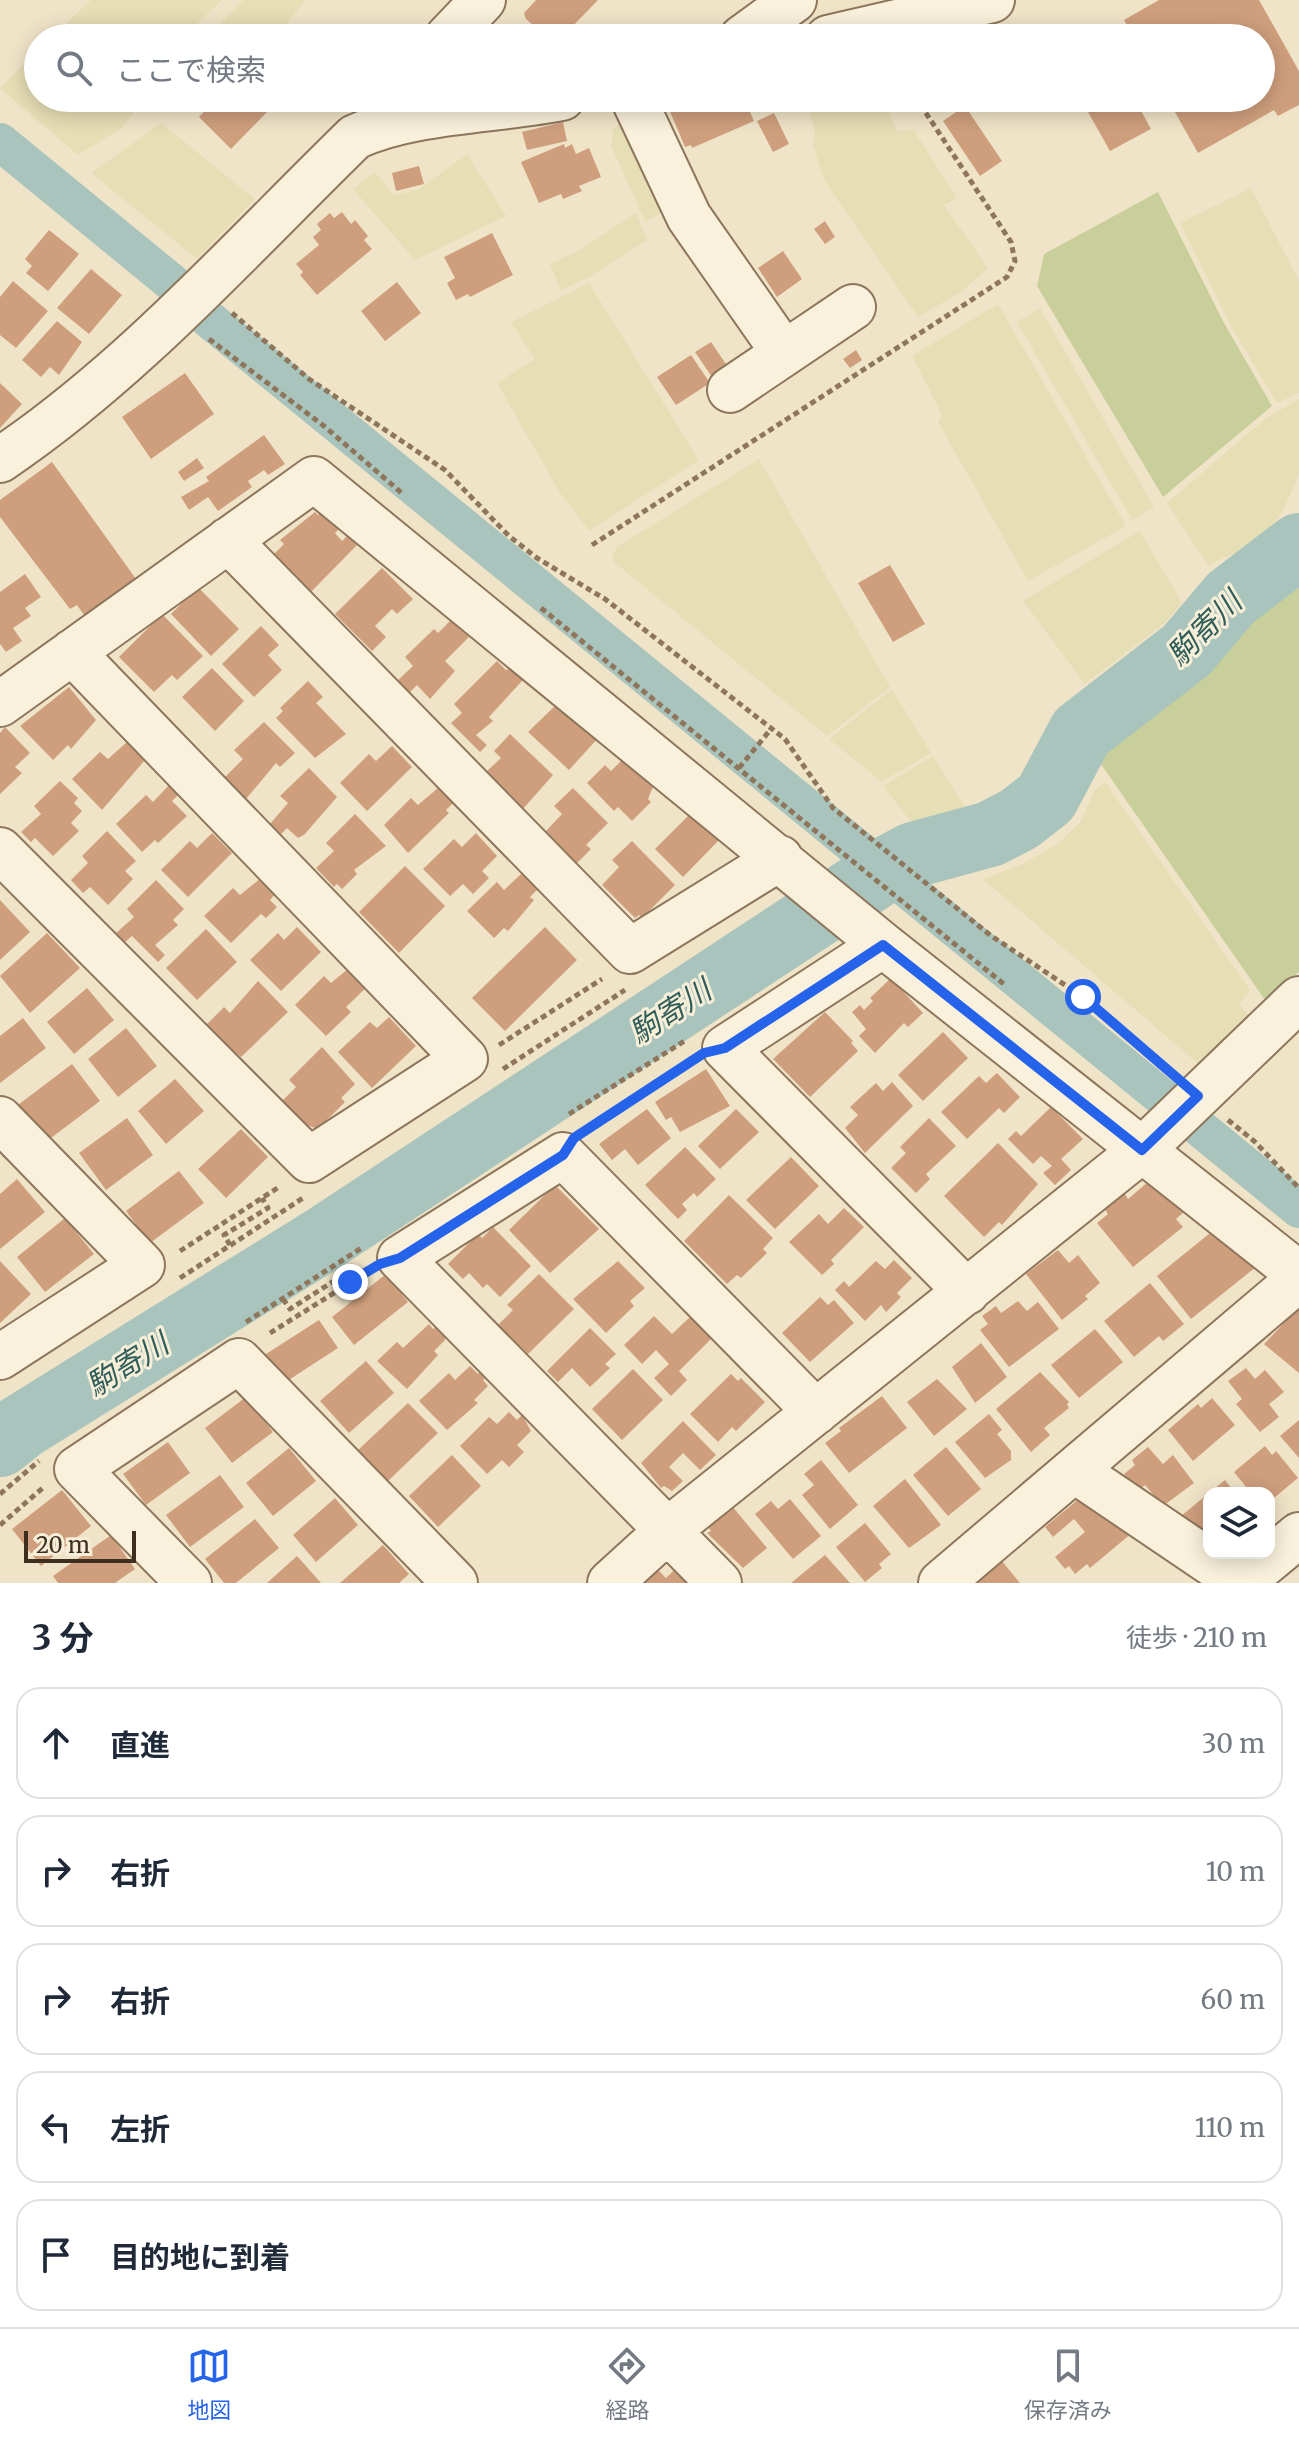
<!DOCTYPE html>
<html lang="ja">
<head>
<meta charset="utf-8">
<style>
	body { margin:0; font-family:Merriweather,"Noto Sans JP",serif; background:#f2f2f3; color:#1f2937 }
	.controls { position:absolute; right:24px; bottom:24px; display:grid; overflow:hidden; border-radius:16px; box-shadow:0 4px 20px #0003 }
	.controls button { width:72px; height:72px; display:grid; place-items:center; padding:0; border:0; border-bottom:2px solid #e0e1e3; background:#fff; color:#1f2937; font:40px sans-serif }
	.scale { position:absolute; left:24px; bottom:20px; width:112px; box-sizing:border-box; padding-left:8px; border:4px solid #3d2e20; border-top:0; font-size:22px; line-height:28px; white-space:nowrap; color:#3d2e20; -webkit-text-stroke:6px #f7eed8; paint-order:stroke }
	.stop { position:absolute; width:24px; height:24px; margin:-18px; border:6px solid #2563eb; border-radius:50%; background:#fff }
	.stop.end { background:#2563eb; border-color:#fff; box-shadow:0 2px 8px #0008 }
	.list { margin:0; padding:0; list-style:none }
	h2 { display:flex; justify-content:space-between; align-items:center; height:104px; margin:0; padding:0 32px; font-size:34px }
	h2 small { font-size:26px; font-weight:400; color:#747a83 }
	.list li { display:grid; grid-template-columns:52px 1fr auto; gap:24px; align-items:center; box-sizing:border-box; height:112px; margin:0 16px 16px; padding:0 16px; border:2px solid #e0e1e3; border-radius:24px }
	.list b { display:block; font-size:30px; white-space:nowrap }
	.list em { font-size:26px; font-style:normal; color:#747a83 }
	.icon { flex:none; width:44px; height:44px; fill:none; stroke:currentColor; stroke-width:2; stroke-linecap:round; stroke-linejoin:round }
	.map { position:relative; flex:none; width:1299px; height:1583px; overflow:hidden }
	.search { position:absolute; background:#fff; box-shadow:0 4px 20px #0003; left:24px; right:24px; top:24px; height:88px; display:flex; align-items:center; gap:20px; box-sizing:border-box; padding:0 28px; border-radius:44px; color:#747a83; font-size:30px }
	.sheet { height:744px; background:#fff }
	nav { display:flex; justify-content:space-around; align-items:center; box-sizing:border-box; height:112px; border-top:2px solid #e0e1e3; background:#fff; font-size:22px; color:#747a83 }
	nav a { display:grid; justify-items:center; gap:4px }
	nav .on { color:#2563eb }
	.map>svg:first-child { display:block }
	.farmland { fill:#e6deb5 }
	.green { fill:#c9cf9b }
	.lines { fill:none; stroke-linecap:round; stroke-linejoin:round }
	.canal { stroke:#a9c4bc; stroke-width:38 }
	.river { stroke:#a9c4bc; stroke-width:66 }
	.building { fill:#cf9f7d }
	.minor-casing { stroke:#8d765c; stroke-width:48 }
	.path { stroke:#8d765c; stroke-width:5; stroke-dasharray:6 4; stroke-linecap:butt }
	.minor { stroke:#faf1dc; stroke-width:44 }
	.route { stroke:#2563eb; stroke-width:10 }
	.labels { text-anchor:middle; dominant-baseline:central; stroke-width:6; stroke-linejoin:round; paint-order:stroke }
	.water-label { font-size:30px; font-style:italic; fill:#2f5d5a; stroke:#f7eed8 }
</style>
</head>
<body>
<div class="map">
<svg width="1299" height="1583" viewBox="0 0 1299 1583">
	<rect width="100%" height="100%" fill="#f0e4c8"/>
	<path class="farmland" d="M91 0H222L182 38H51Z
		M243 0H306L274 38H206Z
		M38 50V98H140L137 108 122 128 78 155 0 88Z
		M777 98H884L897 132 913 129 957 198 944 205 988 268 961 292 918 317 824 180 813 145 815 132 807 102 780 108Z
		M631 121 670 208 645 222 611 145 613 129 620 123Z
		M161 123 255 199 197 259 91 173Z
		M467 154 506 216 415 260 353 189 375 172 393 195 418 190Z
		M1251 188 1299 281V393L1277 403 1231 326 1180 223Z
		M636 213 647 240 589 277 561 290 550 264 578 251Z
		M589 283 699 460 589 531 560 493 497 383 535 359 511 322Z
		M998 304 1126 526 1028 581 938 422 942 415 912 356Z
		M1040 308 1154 507 1132 520 1017 322Z
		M1299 399V474L1283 511 1268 531 1242 550 1208 565 1167 503 1265 419Z
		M759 459 890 687 827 736 615 563 612 556 617 547Z
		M1140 531 1182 603 1165 623 1085 684 1023 601Z
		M892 689 931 753 882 782 829 739Z
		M933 756 969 813 916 828 883 786Z
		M1105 782 1250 990 1239 1004 1251 1017 1202 1067 983 879 1023 864 1057 844 1080 823 1095 790Z"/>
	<path class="green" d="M1158 192 1224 323 1272 406 1163 497 1037 286 1044 254Z
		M1290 573 1299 585V972L1265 1000 1089 747 1202 657 1243 608Z"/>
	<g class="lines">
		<path class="canal" d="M0 142 171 282 200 312 1299 1209"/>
		<path class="river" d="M0 1444 21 1427 322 1240 885 870 913 855 990 834 1019 819 1046 798 1081 732 1187 650 1231 598 1299 546"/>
	</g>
	<path class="building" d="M536 0H598L567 32 560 26 548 38 526 19 524 13Z
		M1159 0H1259L1299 71V105L1278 116 1274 110 1198 153 1167 98H1261V38H1134L1124 20Z
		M217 98H266L270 102 265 106 269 110 231 149 199 117Z
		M688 98H744L754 121 692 148 691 145 685 147 668 107Z
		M1071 98H1134L1151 129 1110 151 1084 105 1077 109Z
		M965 106 1002 161 980 176 943 121Z
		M774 113 789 144 773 152 757 121Z
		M563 122 567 141 527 150 522 132Z
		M564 144 565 148 572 144 576 154 589 148 601 177 579 186 582 191 563 199 561 194 539 203 521 162Z
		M419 166 424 184 396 191 392 173Z
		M342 212 351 224 355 220 368 236 364 240 372 249 317 295 300 275 303 272 296 264 319 245 313 237 321 230 317 224 330 213 334 218Z
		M825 221 835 237 825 244 814 229Z
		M49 230 79 254 48 291 26 273 32 266 25 259Z
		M492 233 513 275 470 297 468 294 456 300 447 283 455 278 444 257Z
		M783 251 802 279 777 297 758 268Z
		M91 269 122 295 89 334 57 308Z
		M13 281 48 311 16 348 0 335V297Z
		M397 282 421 313 385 341 361 311Z
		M57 321 82 342 59 375 50 367 41 377 22 360Z
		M711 342 730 370 714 380 695 352Z
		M856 350 862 360 850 368 843 359Z
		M691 355 710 383 676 405 657 377Z
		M185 373 214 414 151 459 122 417Z
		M0 383 22 404 0 428Z
		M264 435 285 464 268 475 264 470 248 481 252 487 218 511 208 497 189 510 181 497 209 481 206 477Z
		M197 458 204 468 184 481 178 472Z
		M52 462 136 579 84 615 77 605 70 609 0 517V500Z
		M315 512 318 515 322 512 339 529 335 533 342 541 348 535 357 545 309 594 272 556 284 544 280 540Z
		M890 565 925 624 893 642 858 583Z
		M382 568 413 599 397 614 392 609 375 626 386 637 372 651 335 614Z
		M25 574 41 597 25 608 31 616 13 628 22 641 6 652 0 644V592Z
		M198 587 239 629 211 656 171 614Z
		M162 614 203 656 177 680 172 675 154 692 119 657Z
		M452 619 469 637 445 661 455 671 430 699 417 685 408 694 396 682 413 666 405 657 434 629 438 633Z
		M261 626 279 645 268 655 282 670 254 697 222 664Z
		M497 661 506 670 510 668 522 675V681L489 717 493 721 476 735 487 745 480 752 451 723 462 713 454 704Z
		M212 668 244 701 215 731 182 697Z
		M308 681 323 697 316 703 346 734 315 758 276 718 283 711 280 708Z
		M69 687 96 720 71 749 68 745 53 760 20 726Z
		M558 703 600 736 569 770 528 732Z
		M264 722 295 753 280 767 276 763 246 799 225 777 243 759 234 750Z
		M5 727 30 753 15 767 22 773 0 794V733Z
		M510 734 553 775 522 810 486 772 501 758 494 751Z
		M127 742 145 760 102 810 72 779 100 752 108 759Z
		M392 746 412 767 367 811 340 783 369 754 376 761Z
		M626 756 651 780 653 787 648 799 651 802 632 821 618 807 614 811 587 783 605 765 611 771Z
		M309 768 337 797 304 835 298 838 287 828 281 834 270 824 288 803 280 796Z
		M60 781 78 798 74 803 82 811 71 823 79 831 53 856 35 838 31 842 21 832 41 814 34 806Z
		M171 783 180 793 172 801 187 816 158 843 155 840 142 852 116 824 146 795 153 802Z
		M438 788 453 803 446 810 449 813 408 853 384 825 411 798 418 805Z
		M573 788 608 823 586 845 591 849 576 864 546 831 562 814 554 806Z
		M692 812 722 837 683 877 655 849Z
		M355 814 386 846 354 870 357 874 342 889 337 884 334 887 316 868 334 851 326 843Z
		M107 831 136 861 125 871 133 879 108 905 90 887 83 893 71 880 88 863 82 856Z
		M212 833 232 853 188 897 161 870 190 841 197 848Z
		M476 833 497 856 482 871 489 878 473 894 463 884 450 896 423 869 454 839 462 847Z
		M632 841 675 885 642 918 639 915 635 918 602 885 619 867 612 860Z
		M405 866 445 906 399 953 359 912Z
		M522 873 538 889 530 897 534 900 508 931 504 928 494 938 467 911 497 882 504 890Z
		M261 878 276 893 270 900 277 907 266 918 261 914 231 943 204 916 233 888 240 895Z
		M156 880 184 909 173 920 178 925 155 945 165 955 158 962 132 936 124 943 115 934 134 917 127 909Z
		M0 900 30 932 0 960Z
		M297 927 321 952 281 991 250 960 278 933 284 940Z
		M545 927 577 960 505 1031 472 998Z
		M206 929 237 962 197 1000 166 968Z
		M47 933 80 968 30 1013 0 976Z
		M349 968 367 987 346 1007 351 1012 326 1036 295 1005 324 976 331 983Z
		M891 978 923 1013 908 1027 904 1023 875 1053 859 1036 866 1029 852 1012 860 1005 864 1010 873 1001 870 998Z
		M258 981 288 1012 241 1057 205 1026 224 1007 230 1013Z
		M87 988 114 1020 74 1054 47 1022Z
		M825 1012 853 1041 851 1043 858 1051 810 1097 773 1059Z
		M389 1017 416 1046 372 1088 338 1052 370 1022 377 1028Z
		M23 1018 46 1048 0 1083V1036Z
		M126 1028 157 1066 118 1097 88 1059Z
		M943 1032 968 1058 923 1101 898 1075Z
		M322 1047 355 1084 341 1098 345 1102 318 1129 304 1124 281 1102 296 1087 289 1080Z
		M72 1064 100 1101 47 1141 18 1105Z
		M706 1069 730 1106 680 1132 671 1117 666 1120 655 1102Z
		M997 1073 1020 1097 1004 1113 999 1108 967 1139 941 1112 979 1076 986 1083Z
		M175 1079 204 1111 166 1144 138 1111Z
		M892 1082 913 1106 865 1153 845 1128 858 1115 850 1107 876 1083 883 1091Z
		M1051 1107 1083 1139 1061 1159 1071 1170 1055 1185 1043 1173 1052 1166 1041 1156 1033 1164 1008 1139 1016 1131 1021 1136Z
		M647 1109 671 1138 638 1165 625 1149 612 1160 599 1144Z
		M736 1109 759 1132 720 1169 698 1146Z
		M127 1118 153 1155 106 1190 79 1153Z
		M929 1118 956 1146 926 1174 930 1179 916 1193 891 1168 906 1153 900 1147Z
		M241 1129 268 1157 226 1198 198 1169Z
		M998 1143 1038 1184 1002 1225 999 1222 984 1237 944 1196Z
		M685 1147 716 1179 697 1197 694 1193 682 1204 687 1210 678 1219 645 1185Z
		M791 1157 819 1186 775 1229 746 1200Z
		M179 1171 204 1203 150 1243 126 1211Z
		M17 1179 45 1212 0 1249V1194Z
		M1149 1181 1153 1187 1159 1183 1183 1213 1176 1219 1183 1227 1133 1267 1097 1223 1108 1214 1104 1208 1124 1193 1128 1199Z
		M555 1185 599 1229 550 1273 509 1230Z
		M729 1195 773 1238 763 1249 767 1253 741 1278 737 1275 727 1284 684 1241Z
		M844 1208 864 1227 831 1260 834 1264 822 1275 789 1242 819 1214 828 1224Z
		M65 1218 94 1254 45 1292 17 1257Z
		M493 1227 531 1266 500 1297 487 1284 483 1288 469 1273 463 1279 448 1264 478 1234 482 1238Z
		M1215 1229 1256 1267 1191 1319 1157 1276Z
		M1058 1250 1069 1263 1078 1255 1100 1283 1085 1296 1088 1299 1062 1320 1026 1274Z
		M894 1260 912 1278 897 1293 901 1297 886 1312 881 1305 865 1321 835 1290 844 1281 849 1287 876 1261 885 1269Z
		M0 1261 31 1294 0 1323Z
		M618 1261 645 1288 630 1301 634 1306 606 1333 573 1299Z
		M386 1274 408 1302 354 1345 332 1317Z
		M539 1274 574 1309 528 1354 498 1325 513 1310 507 1305Z
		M1150 1283 1184 1324 1163 1341 1159 1336 1134 1357 1104 1321Z
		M820 1297 828 1305 834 1300 854 1323 810 1362 782 1333Z
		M1018 1301 1027 1311 1038 1302 1059 1329 1009 1367 980 1330 988 1324 982 1316 996 1306 1001 1313Z
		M1299 1307V1373L1264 1344Z
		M654 1316 672 1334 690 1317 711 1339 679 1371 687 1380 671 1396 654 1378 669 1364 656 1350 642 1364 624 1345Z
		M319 1320 338 1348 284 1383 266 1354Z
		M429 1324 433 1329 437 1326 445 1335V1340L434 1351 438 1355 407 1389 377 1361 397 1342 403 1348Z
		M590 1328 616 1354 605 1364 610 1368 590 1387 572 1368 558 1382 547 1371Z
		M1095 1329 1123 1362 1079 1398 1051 1365Z
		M981 1343 1007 1377 975 1403 952 1367Z
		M366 1361 394 1393 349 1433 320 1401Z
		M470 1366 478 1374 481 1370 487 1377 483 1380 488 1386 474 1400 478 1403 447 1430 419 1401 449 1373 455 1380Z
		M1246 1368 1255 1379 1265 1370 1284 1392 1269 1404 1279 1417 1260 1432 1236 1404 1242 1399 1228 1381Z
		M633 1369 663 1400 622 1440 592 1409Z
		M1040 1372 1069 1402 1067 1404 1069 1408 1044 1428 1050 1435 1031 1452 996 1409Z
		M731 1374 738 1381 741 1378 765 1402 736 1431 732 1427 718 1442 690 1414Z
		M937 1379 967 1409 934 1436 907 1402Z
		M882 1396 907 1428 849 1473 825 1443 841 1431 839 1428Z
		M246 1397 273 1432 232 1463 205 1428Z
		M1212 1398 1235 1425 1193 1461 1168 1430 1198 1404 1201 1408Z
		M408 1403 438 1433 387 1482 357 1451Z
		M509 1412 517 1420 522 1415 531 1431 517 1445 524 1452 509 1467 502 1460 487 1474 460 1446 489 1417 497 1424Z
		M989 1414 1002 1430 997 1434 1011 1451V1460L985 1478 955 1442Z
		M1299 1420V1458L1280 1436Z
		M683 1421 716 1455 700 1470 683 1453 669 1467 683 1481 672 1491 664 1486 661 1488 641 1463Z
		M168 1442 190 1473 146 1505 123 1474Z
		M1265 1446 1272 1455 1276 1451 1298 1478 1269 1502V1493H1251L1234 1472Z
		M946 1447 981 1489 948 1516 913 1475Z
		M1148 1447 1163 1464 1173 1455 1194 1483 1163 1506 1145 1485 1138 1491 1124 1474 1135 1465 1132 1460Z
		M289 1448 316 1481 273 1516 246 1483Z
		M452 1455 481 1486 438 1527 409 1496Z
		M821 1460 858 1505 830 1529 802 1495 814 1485 804 1474Z
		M220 1475 244 1507 190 1547 166 1515Z
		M905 1479 941 1525 909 1548 873 1506Z
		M1225 1480 1235 1493H1209Z
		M62 1490 91 1526 41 1566 12 1529Z
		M1209 1493V1536L1193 1523 1190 1526 1181 1516Z
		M335 1498 358 1525 316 1562 293 1535Z
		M1080 1498 1132 1533 1090 1568 1087 1564 1075 1574 1069 1566 1065 1569 1055 1557 1085 1532 1074 1519 1053 1537 1045 1527Z
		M790 1499 821 1536 793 1559 755 1514 771 1501 778 1509Z
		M732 1506 767 1548 743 1568 707 1533 711 1531 707 1526Z
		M255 1519 279 1548 236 1583H224L205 1559Z
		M865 1523 891 1554 879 1564 882 1568 865 1582 836 1547Z
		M111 1535 135 1569 115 1583H58L53 1576Z
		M383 1545 409 1574 399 1583H340Z
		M825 1555 850 1583H791Z
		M297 1556 321 1583H267Z
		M1001 1560 1020 1583H974Z
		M656 1568 666 1578 675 1569 689 1583H641Z"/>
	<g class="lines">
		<g class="minor-casing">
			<path id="minor" d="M447 38 483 0
				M742 38 794 0
				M828 38 992 0
				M633 98 689 217 784 353
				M730 390 853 307
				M0 460C132 371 241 248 355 137 414 110 497 111 562 98
				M228 540 630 951 780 858
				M0 704 314 479 883 945 1299 1274
				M0 850 309 1160 465 1059 72 652
				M883 945 725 1048 967 1292
				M0 1119 142 1265 0 1357
				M1074 1470 1241 1583 1299 1535
				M189 1583 77 1469 239 1361 455 1583
				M610 1583 667 1531 1142 1150 1299 999
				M719 1583 400 1258 563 1155 816 1412
				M941 1583 1299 1279"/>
		</g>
		<path class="path" d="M232 313 309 379 445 470 509 536 537 558 605 599 785 739 833 808 990 935 1083 997 1168 1069
			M209 339 324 426 404 495
			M592 545 1007 277 1015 261 1011 242 916 98
			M541 608 1005 985
			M739 768 771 729
			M499 1045 602 979
			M503 1069 625 990
			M569 1114 686 1040
			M1228 1120 1254 1141 1299 1188
			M589 1128 688 1063
			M230 1245 224 1235 268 1208 262 1198
			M180 1251 279 1187
			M180 1278 303 1198
			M283 1299 290 1309 345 1274 350 1282
			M246 1322 363 1247
			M270 1333 366 1273
			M0 1494 39 1461
			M0 1525 45 1486"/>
		<use href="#minor" class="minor"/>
	</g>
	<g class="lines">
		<path class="route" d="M350 1282 380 1264 400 1258 563 1155 574 1138 704 1053 725 1048 883 945 1142 1150 1198 1096 1083 997"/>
	</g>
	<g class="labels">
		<g class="water-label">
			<text transform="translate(1204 628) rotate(-45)">駒寄川</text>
			<text transform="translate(670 1011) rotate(-33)">駒寄川</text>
			<text transform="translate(127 1364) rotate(-32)">駒寄川</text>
		</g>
	</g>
</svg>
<div class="controls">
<button><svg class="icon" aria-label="layers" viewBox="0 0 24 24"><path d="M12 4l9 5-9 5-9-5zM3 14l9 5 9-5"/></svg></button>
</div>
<div class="scale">20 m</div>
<div class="stop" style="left:1083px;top:997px"></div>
<div class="stop end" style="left:350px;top:1282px"></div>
<div class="search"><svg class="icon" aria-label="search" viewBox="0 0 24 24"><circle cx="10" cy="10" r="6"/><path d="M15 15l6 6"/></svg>ここで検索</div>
</div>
<section class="sheet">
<h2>3 分<small>徒歩 · 210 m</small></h2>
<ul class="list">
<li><svg class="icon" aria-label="ahead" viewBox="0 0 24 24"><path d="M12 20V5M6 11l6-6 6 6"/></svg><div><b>直進</b></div><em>30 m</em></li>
<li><svg class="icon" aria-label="right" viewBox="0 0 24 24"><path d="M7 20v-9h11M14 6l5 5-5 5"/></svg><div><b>右折</b></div><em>10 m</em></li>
<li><svg class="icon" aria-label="right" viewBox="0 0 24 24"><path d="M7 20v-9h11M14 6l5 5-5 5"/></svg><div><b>右折</b></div><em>60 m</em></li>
<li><svg class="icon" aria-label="left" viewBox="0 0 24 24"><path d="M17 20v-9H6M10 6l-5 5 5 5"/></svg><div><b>左折</b></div><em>110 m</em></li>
<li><svg class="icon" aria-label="arrive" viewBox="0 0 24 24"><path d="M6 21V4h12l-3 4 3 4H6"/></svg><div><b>目的地に到着</b></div></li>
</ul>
</section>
<nav>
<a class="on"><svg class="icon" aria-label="map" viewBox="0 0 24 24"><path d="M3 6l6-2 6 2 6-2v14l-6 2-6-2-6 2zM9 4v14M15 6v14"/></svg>地図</a>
<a><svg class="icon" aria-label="directions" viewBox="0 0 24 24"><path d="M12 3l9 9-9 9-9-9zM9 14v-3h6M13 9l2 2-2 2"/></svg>経路</a>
<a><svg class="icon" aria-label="saved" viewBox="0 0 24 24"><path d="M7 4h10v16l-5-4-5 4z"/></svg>保存済み</a>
</nav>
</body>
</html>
